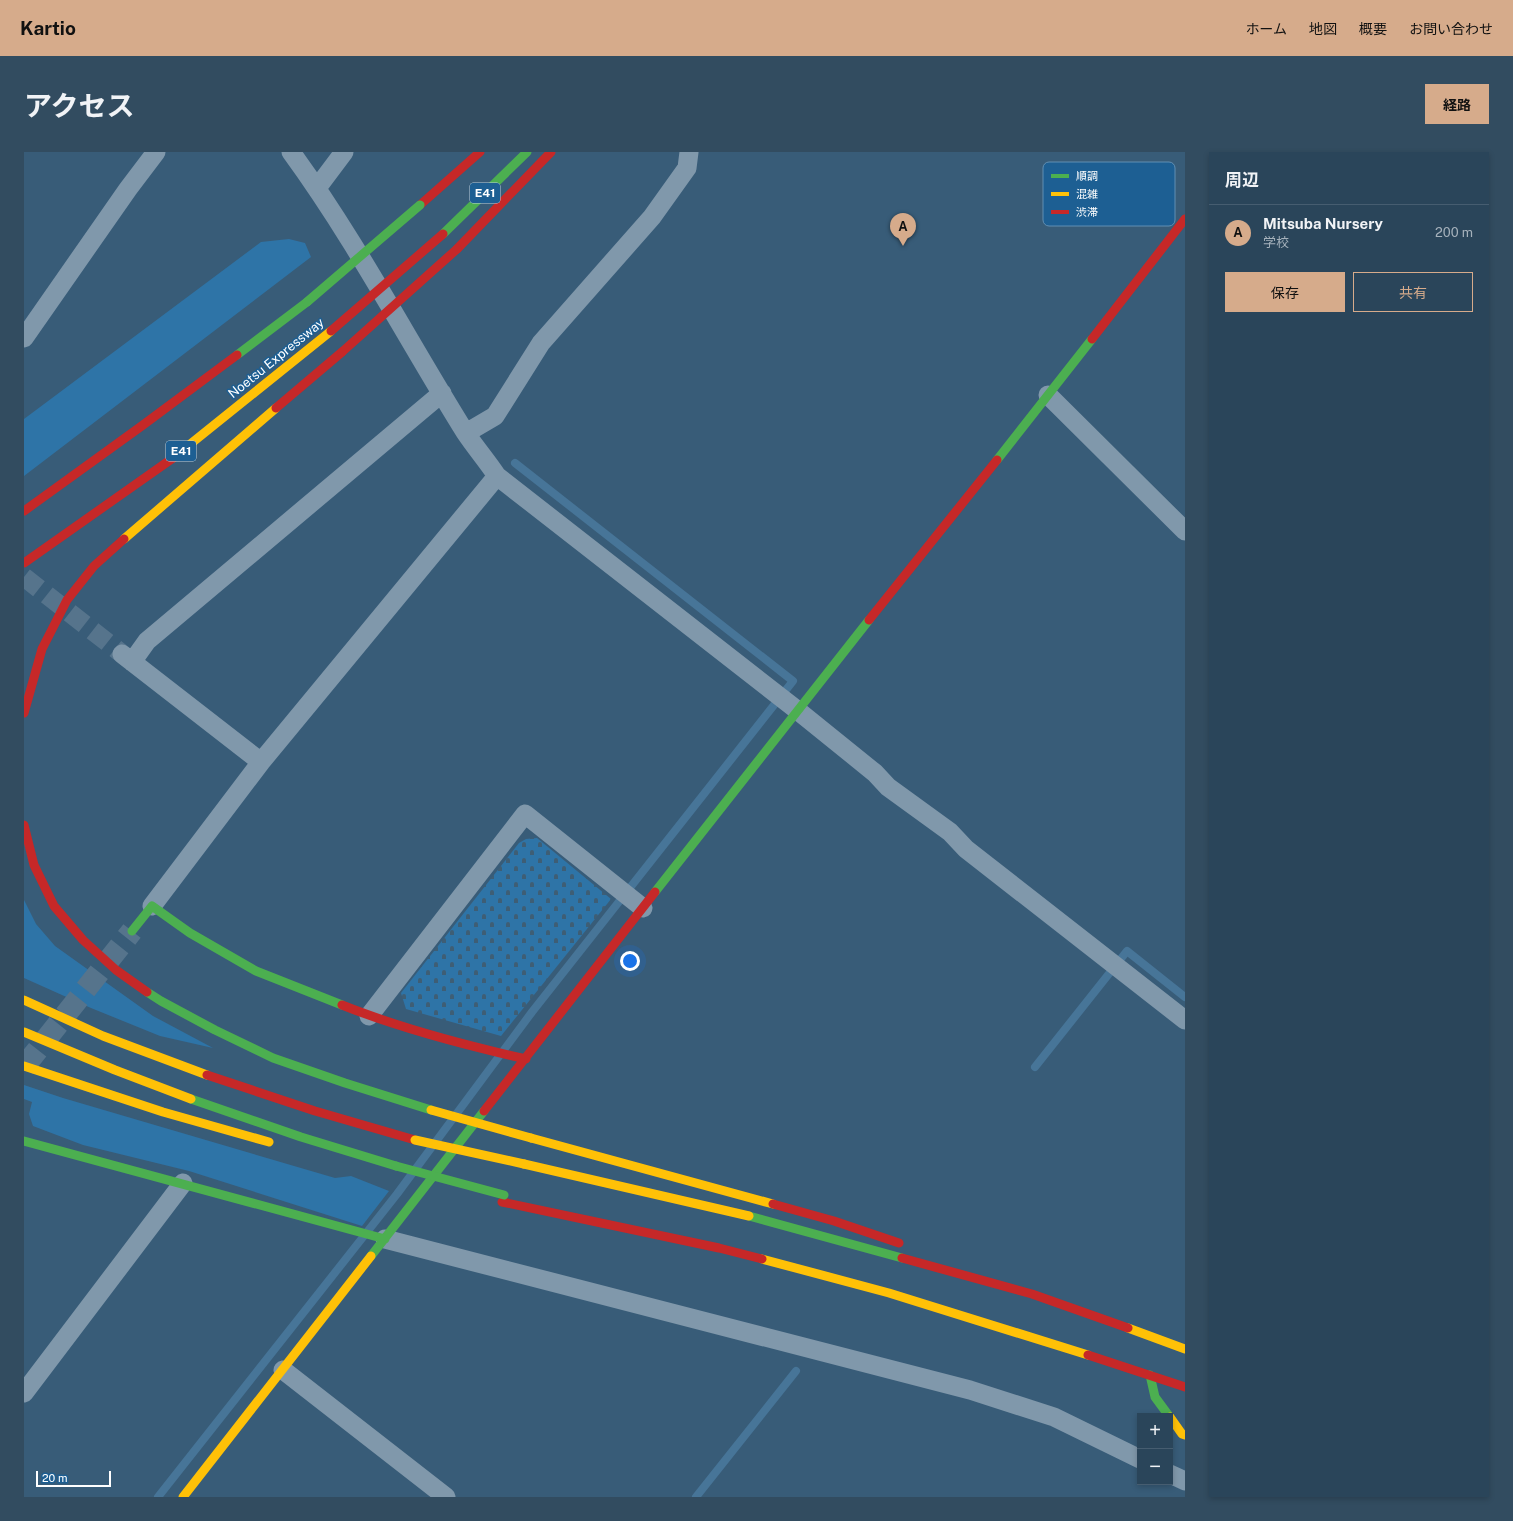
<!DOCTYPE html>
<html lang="ja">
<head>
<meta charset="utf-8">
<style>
	body { margin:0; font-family:"Public Sans","Noto Sans JP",sans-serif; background:#324c60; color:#f1f3f6 }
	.controls { position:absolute; right:12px; bottom:12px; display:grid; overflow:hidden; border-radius:0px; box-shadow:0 2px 6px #0003 }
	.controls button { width:36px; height:36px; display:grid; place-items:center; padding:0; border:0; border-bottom:1px solid #465d70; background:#2a455a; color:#f1f3f6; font:20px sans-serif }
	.scale { position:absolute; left:12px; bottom:10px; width:75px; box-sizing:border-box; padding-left:4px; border:2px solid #fff; border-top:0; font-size:11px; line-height:14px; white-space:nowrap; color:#fff; -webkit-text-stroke:3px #1d5f93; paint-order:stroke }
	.you { position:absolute; left:606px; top:809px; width:14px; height:14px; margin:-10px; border:3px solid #fff; border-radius:50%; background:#1a73e8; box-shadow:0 0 0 6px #1a73e833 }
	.badge { display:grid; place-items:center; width:26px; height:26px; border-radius:50%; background:#d6ab8b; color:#111; font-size:13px; font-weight:700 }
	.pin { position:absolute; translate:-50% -33px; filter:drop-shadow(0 1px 2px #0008) }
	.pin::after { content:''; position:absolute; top:21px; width:14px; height:12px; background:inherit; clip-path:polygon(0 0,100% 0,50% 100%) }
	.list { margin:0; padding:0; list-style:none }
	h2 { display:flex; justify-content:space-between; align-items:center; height:52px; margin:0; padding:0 16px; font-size:17px }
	h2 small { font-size:13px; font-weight:400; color:#a5b1bb }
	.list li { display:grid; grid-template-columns:26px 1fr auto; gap:12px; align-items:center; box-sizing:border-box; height:56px; padding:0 16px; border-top:1px solid #465d70 }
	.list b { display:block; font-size:15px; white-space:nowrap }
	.list p { margin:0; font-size:13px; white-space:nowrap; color:#a5b1bb }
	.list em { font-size:13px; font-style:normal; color:#a5b1bb }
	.actions { display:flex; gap:8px; padding:12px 16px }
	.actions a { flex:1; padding:9px 0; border:1px solid #d6ab8b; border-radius:0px; text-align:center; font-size:14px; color:#d6ab8b }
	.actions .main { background:#d6ab8b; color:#111 }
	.map { position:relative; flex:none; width:1161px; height:1345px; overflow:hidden; border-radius:0px }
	header { display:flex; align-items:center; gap:24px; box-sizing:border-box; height:56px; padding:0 20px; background:#d6ab8b; color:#111 }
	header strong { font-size:19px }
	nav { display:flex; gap:22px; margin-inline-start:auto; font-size:14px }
	.intro { display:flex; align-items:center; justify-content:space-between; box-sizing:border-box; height:96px; padding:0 24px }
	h1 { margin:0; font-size:28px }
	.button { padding:10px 18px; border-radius:0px; background:#d6ab8b; color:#111; font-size:14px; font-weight:700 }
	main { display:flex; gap:24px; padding:0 24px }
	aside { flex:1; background:#2a455a; border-radius:0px; box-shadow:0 2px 6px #0003 }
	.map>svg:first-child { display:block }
	.green { fill:#2e74a7 }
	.cemetery { fill:url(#cemetery-stones) }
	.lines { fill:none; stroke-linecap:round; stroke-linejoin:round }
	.stream { stroke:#477598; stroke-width:8 }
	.street-tunnel { stroke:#56748c; stroke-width:19; stroke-dasharray:19 10; stroke-linecap:butt }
	.secondary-tunnel { stroke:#56748c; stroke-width:22; stroke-dasharray:22 11; stroke-linecap:butt }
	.street { stroke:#8098ab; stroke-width:19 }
	.fast { stroke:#4caf50; stroke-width:9 }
	.slow { stroke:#ffc107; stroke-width:9 }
	.jam { stroke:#c62828; stroke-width:9 }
	.fast-bridge { stroke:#4caf50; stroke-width:9 }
	.slow-bridge { stroke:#ffc107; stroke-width:9 }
	.jam-bridge { stroke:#c62828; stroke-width:9 }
	.labels { text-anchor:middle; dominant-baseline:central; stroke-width:3; stroke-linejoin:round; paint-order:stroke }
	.shield { fill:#1d5f93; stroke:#bbcfdf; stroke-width:1 }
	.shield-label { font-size:12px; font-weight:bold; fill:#fff }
	.street-label { font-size:13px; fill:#fff; stroke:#1d5f93 }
	.key { fill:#1d5f93; stroke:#618fb3; stroke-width:1 }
	.key-label { font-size:11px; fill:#fff }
</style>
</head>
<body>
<header>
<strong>Kartio</strong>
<nav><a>ホーム</a><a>地図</a><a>概要</a><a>お問い合わせ</a></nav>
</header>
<div class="intro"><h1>アクセス</h1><a class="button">経路</a></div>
<main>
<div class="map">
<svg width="1161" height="1345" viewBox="0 0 1161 1345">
	<defs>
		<pattern id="cemetery-stones" width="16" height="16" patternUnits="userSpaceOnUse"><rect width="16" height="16" fill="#2e74a7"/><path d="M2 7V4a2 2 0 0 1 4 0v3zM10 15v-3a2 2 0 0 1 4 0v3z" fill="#3e5e75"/></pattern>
	</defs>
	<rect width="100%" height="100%" fill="#385c78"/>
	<path class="green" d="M265 87 281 91 287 105 0 324V267L237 90Z
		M0 748 12 772 31 794 129 864 189 896 136 884 67 856 0 826Z
		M0 933 39 946 311 1026 327 1024 365 1039 338 1074 165 1019 59 993 9 974 5 962 8 950 0 947Z"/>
	<path class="cemetery" d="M513 686 587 747 477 884 382 857 377 841 495 691 502 687Z"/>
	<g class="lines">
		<path class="stream" d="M1011 915 1103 799 1161 845
			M134 1345 373 1042 508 860 769 529 491 311
			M672 1345 772 1219"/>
		<path class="street-tunnel" d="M0 425 97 501"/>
		<path class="secondary-tunnel" d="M0 915 108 779"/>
		<path class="street" d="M267 0C332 89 383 187 441 280 451 295 463 309 473 324L773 558 851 621 864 635 926 680 942 697 1161 868
			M293 36 320 0
			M0 186 104 37 132 0
			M1024 243 1161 379
			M442 281 471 264 517 191 628 65 663 16 665 0
			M98 502 237 610
			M108 510 123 489 418 241
			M128 754 237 610 473 324
			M345 864 501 662 619 756
			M361 1087 946 1238 1030 1265 1116 1307
			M259 1218 422 1345
			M0 1241 159 1031
			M1146 1322 1161 1329"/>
		<path class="fast" d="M419 82 503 0
			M213 203 283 150
			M973 308 1068 187
			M631 740 845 468
			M108 779 128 754 166 781 232 819 318 853
			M123 840 137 849 191 878 249 906 321 931 407 958
			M167 947 277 985 372 1014
			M0 989 361 1087
			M725 1064 878 1106
			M347 1104 460 959
			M1126 1223 1131 1245 1145 1264"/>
		<path class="slow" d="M149 306 307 179
			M100 387 252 256
			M0 848 79 884 183 923
			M0 880 91 918 167 947
			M0 914 139 960 245 990
			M507 986 749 1052
			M500 1012 725 1064
			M738 1107 865 1141 1064 1203
			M1104 1176 1161 1197
			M1146 1265 1158 1282 1161 1283
			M159 1345 347 1104"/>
		<path class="jam" d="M396 53 456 0
			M433 97 527 0
			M1068 187 1161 67
			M252 256 318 200
			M0 359 119 273 213 203
			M0 411 149 306
			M845 468 973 308
			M0 561 18 497 43 448 70 414 100 387
			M0 673 10 713 30 754 59 788 92 818 123 840
			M318 853C378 877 440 893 502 907
			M183 923 291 959 391 988
			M460 959 631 740
			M478 1050 695 1096 738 1107
			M749 1052 810 1069 875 1091
			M878 1106 1008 1142 1104 1176
			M1064 1203 1161 1235"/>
		<path class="fast-bridge" d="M283 150 396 53
			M372 1014 480 1043"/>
		<path class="slow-bridge" d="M407 958 507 986
			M391 988 500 1012"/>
		<path class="jam-bridge" d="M307 179 419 82
			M318 200 433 97"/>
	</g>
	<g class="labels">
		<g class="shield">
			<rect x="446" y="31" width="30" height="20" rx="3"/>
			<rect x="142" y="289" width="30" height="20" rx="3"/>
		</g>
		<g class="shield-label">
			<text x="461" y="41">E41</text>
			<text x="157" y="299">E41</text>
		</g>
		<g class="street-label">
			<text transform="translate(252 206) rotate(-39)">Noetsu Expressway</text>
		</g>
	</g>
	<rect x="1019" y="10" width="132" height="64" rx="6" class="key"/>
	<rect x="1027" y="22" width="18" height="4" fill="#4caf50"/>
	<rect x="1027" y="40" width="18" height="4" fill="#ffc107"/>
	<rect x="1027" y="58" width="18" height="4" fill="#c62828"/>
	<g class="key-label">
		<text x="1052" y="28">順調</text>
		<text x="1052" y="46">混雑</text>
		<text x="1052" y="64">渋滞</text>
	</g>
</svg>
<div class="controls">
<button>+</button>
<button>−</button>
</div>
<div class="scale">20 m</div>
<div class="you"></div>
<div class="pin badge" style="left:879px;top:94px">A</div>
</div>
<aside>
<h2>周辺<small></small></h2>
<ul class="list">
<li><span class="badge">A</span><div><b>Mitsuba Nursery</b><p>学校</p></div><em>200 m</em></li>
</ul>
<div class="actions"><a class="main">保存</a><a>共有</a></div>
</aside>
</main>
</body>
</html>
